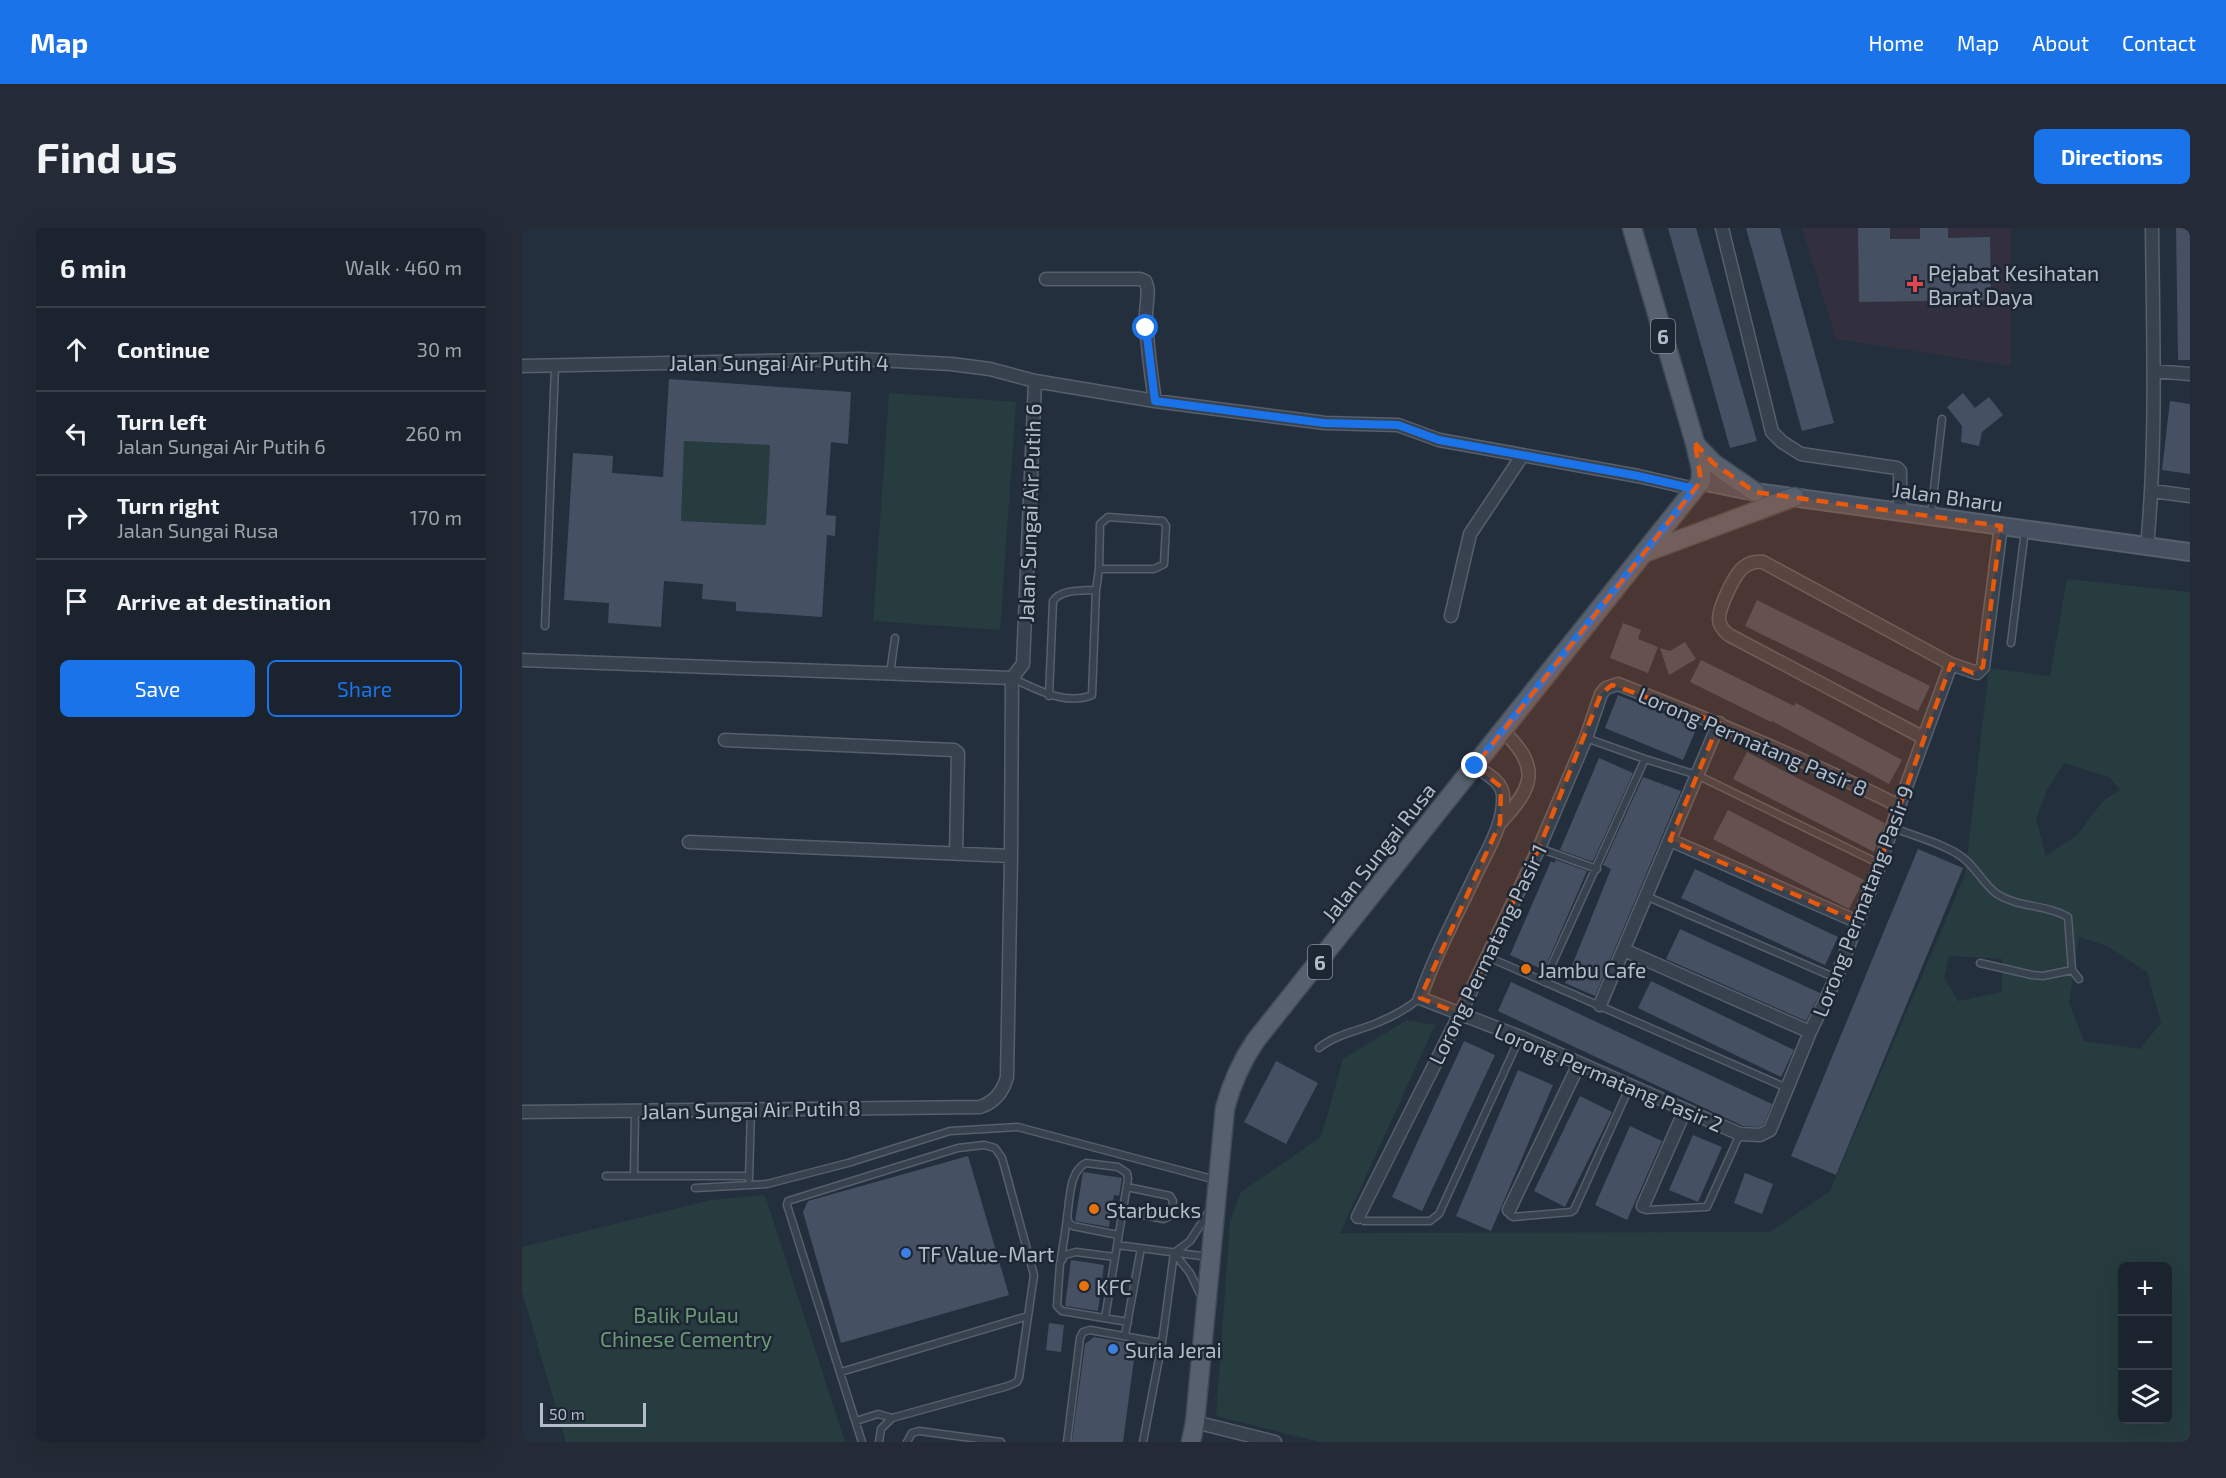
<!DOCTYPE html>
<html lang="en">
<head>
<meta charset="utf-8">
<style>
	body { margin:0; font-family:"Exo 2",sans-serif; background:#242b36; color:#f1f3f6 }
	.controls { position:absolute; right:18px; bottom:18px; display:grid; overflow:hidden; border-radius:9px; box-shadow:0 6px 24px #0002 }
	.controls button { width:54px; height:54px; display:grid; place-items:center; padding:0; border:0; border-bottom:2px solid #39404a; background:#1b232e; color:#f1f3f6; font:30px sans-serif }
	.scale { position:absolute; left:18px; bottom:15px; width:106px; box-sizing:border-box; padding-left:6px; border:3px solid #b4bcc9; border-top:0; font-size:16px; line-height:21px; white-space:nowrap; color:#b4bcc9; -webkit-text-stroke:4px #1d2633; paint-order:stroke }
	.stop { position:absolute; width:18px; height:18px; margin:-14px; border:4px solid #1a73e8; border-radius:50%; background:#fff }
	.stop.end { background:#1a73e8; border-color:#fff; box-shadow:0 2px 6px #0008 }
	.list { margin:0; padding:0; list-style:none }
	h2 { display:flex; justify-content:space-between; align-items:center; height:78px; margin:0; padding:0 24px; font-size:26px }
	h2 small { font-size:20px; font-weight:400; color:#a0a4aa }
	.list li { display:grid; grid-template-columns:39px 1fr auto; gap:18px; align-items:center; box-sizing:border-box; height:84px; padding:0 24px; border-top:2px solid #39404a }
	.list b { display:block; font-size:22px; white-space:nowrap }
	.list p { margin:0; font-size:20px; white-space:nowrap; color:#a0a4aa }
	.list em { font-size:20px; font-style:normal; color:#a0a4aa }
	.actions { display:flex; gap:12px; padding:18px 24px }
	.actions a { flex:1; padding:14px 0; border:2px solid #1a73e8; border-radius:9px; text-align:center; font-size:21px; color:#1a73e8 }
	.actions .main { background:#1a73e8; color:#fff }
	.icon { flex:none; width:33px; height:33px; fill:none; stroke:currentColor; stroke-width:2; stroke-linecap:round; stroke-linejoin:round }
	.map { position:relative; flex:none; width:1668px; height:1214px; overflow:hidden; border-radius:9px }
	header { display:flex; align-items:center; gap:36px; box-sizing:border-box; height:84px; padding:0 30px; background:#1a73e8; color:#fff }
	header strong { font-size:28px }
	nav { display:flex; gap:33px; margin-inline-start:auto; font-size:21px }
	.intro { display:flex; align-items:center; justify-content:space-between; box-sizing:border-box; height:144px; padding:0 36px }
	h1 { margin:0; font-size:42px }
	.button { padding:15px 27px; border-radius:9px; background:#1a73e8; color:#fff; font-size:21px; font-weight:700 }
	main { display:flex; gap:36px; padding:0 36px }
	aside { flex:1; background:#1b232e; border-radius:9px; box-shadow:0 6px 24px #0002 }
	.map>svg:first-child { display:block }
	.medical { fill:#32303f }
	.green { fill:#263c3f; fill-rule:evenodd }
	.building { fill:#455162; fill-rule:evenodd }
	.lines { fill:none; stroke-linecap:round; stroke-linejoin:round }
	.service-casing { stroke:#565f6c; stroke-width:9 }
	.minor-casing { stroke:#565f6c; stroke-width:15 }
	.secondary-casing { stroke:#565f6c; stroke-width:20 }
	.primary-casing { stroke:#414a57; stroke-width:21 }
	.service { stroke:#38414e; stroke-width:6 }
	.minor { stroke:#38414e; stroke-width:12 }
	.secondary { stroke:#465061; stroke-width:16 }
	.primary { stroke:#56606e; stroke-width:18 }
	.route { stroke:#1a73e8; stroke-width:8 }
	.marked { fill:#e8590c; fill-opacity:0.2; stroke:#e8590c; stroke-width:4.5; stroke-dasharray:12 8; stroke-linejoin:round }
	.health-dot { fill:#e0444e; stroke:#1d2633; stroke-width:2 }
	.food-dot { fill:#e8710a; stroke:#1d2633; stroke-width:2 }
	.shop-dot { fill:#3f7fe0; stroke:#1d2633; stroke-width:2 }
	.labels { text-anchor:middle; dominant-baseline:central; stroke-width:5; stroke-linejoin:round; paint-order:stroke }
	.shield { fill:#1d2633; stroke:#878f9c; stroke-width:1.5 }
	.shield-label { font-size:20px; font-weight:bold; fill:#b4bcc9 }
	.poi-label { font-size:21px; fill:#b4bcc9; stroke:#1d2633; text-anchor:start }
	.street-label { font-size:21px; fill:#b4bcc9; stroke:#1d2633 }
	.park-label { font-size:21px; fill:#6b9a76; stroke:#1d2633 }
</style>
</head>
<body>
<header>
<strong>Map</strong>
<nav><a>Home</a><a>Map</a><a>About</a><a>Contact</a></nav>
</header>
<div class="intro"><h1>Find us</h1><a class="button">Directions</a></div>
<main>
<aside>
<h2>6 min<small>Walk · 460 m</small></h2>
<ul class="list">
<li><svg class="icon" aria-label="ahead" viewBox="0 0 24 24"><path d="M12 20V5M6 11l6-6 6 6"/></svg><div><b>Continue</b></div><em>30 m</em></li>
<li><svg class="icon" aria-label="left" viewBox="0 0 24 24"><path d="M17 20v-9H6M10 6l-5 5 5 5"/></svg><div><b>Turn left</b><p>Jalan Sungai Air Putih 6</p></div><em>260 m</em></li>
<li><svg class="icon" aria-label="right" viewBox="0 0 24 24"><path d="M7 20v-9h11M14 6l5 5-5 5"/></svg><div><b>Turn right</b><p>Jalan Sungai Rusa</p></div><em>170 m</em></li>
<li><svg class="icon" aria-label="arrive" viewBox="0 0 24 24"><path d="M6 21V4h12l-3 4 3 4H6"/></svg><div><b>Arrive at destination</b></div></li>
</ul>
<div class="actions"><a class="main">Save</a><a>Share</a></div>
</aside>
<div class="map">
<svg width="1668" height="1214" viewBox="0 0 1668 1214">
	<rect width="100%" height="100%" fill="#242f3e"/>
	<path class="medical" d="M1280 0H1489V138L1314 111Z"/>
	<path class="green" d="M367 165 494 174 478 402 351 393Z
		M162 213 248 217 244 297 159 293Z
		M1545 351 1668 364V1214H798L694 1188 708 993 719 964 799 909 821 831 885 792 913 797 818 1005 1248 1004 1308 963 1443 647 1467 440 1528 448ZM1542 535 1587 549 1598 562 1582 572 1555 607 1524 628 1514 591 1526 560ZM1557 709 1585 718 1625 744 1639 795 1618 821 1562 813 1547 775ZM1427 728 1480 731V764L1436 773 1422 750ZM1600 1038H1646V1192H1600Z
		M243 967 323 1214H44L0 1063V1019L189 972Z"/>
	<path class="building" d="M1146 0H1174L1235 213 1208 220Z
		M1224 0H1258L1312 195 1280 203Z
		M1336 0H1368V11H1398V0H1426V10L1468 9 1469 72 1337 74Z
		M1654 0H1668V132H1656Z
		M147 151 329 164 326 216 309 214 304 287 314 288 313 308 305 307 300 389 214 383V374L180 371 181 356 142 353 139 399 86 395 87 375 42 372 51 225 91 228 90 245 141 249ZM162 213 248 217 244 297 159 293Z
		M1441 165 1453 180 1467 169 1481 187 1460 204 1457 218 1439 214 1440 198 1425 179Z
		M1648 173 1668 176V246L1640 242Z
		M1235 372 1408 458 1396 483 1223 398Z
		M1101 395 1119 402 1116 411 1136 419 1126 445 1088 430Z
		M1163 414 1174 431 1147 447 1138 420 1148 423Z
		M1179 432 1272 478 1274 475 1380 532 1367 556 1250 493 1249 494 1168 454Z
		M1096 467 1175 499 1161 532 1083 500Z
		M1225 524 1363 595 1352 624 1211 551Z
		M1077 530 1111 545 1071 633H1069L1038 622Z
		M1121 549 1159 563 1073 768 1043 755 1089 641 1081 637Z
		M1206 582 1342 652 1327 681 1191 611Z
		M1396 621 1441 640 1314 947 1269 928Z
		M1034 632 1065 643 1022 742 988 727 1029 633 1032 635Z
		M1173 641 1316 709 1303 737 1159 670Z
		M1158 701 1298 765 1284 793 1144 731Z
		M1129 753 1272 822 1259 849 1116 780Z
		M989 754 1250 876 1242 896 1236 899 1221 898 976 783Z
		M942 813 973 827 900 983 870 969Z
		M754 833 796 855 764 916 722 894Z
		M996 842 1031 857 969 1003 934 988Z
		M1058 868 1090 884 1043 979 1012 963Z
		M1108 898 1140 913 1105 992 1073 977Z
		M1171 907 1200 919 1176 974 1147 962Z
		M446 928 487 1067 319 1115 281 984 286 973Z
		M561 944 600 950 597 968 592 967 587 999 553 993Z
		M1223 945 1251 956 1240 986 1212 975Z
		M549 1032 582 1037 576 1083 543 1078Z
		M527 1095 542 1097 539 1124 524 1122Z
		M572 1109 614 1116 601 1214H550L563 1116Z"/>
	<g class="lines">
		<g class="service-casing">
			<path id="service" d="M1409 287 1420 191
				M23 398 33 138
				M1489 415 1503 302
				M368 446 373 410
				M490 450C514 461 543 478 570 467L574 362 577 341 578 296 586 289 641 293 644 298 642 336 632 341H577
				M527 468 531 373C539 361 560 363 574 362
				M1064 510 1123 531 1175 547 1358 636
				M1371 600C1390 607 1425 617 1440 629 1454 639 1461 656 1475 666 1497 680 1524 676 1546 689L1550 742 1557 751
				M1017 620 1075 641
				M1124 668 1314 750
				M966 729 1265 860
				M1458 735 1510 747 1521 748 1550 742
				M1022 754 1123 531
				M797 820C814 806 837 803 857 794 872 788 886 780 898 770
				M84 948H227
				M112 948 113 883
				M227 951 229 881
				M173 960 245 956 326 935 428 903 496 899 694 952
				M1121 978 1124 982 1185 979 1218 906
				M987 982 988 987 991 989 1049 984 1052 982 1108 858
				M600 983 642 991 648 988 651 973 648 968 605 959
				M836 989 842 993H908L917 986 998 809
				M595 1017 687 1029
				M652 1025 668 1045 679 1068
				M593 1029 554 1024 543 1027 538 1035 535 1078 540 1083 606 1094
				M539 1031 545 991
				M583 1090 606 951 605 945 596 939 564 935C547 943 548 972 545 989L547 995 551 998 596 1007
				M603 1107 619 1020
				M319 1144 506 1088
				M334 1193 356 1186 370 1190
				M340 1214 265 977 266 973 436 920 462 917 473 920 480 930 512 1047 497 1150 495 1154 486 1158 370 1190 359 1201 357 1214
				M385 1214 390 1205 397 1203 479 1214
				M545 1214 558 1110 561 1104 568 1102 640 1115
				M621 1214 640 1115 652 1025 668 1013 688 982"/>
		</g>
		<g class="minor-casing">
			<path id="minor" d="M1200 0 1250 204 1260 214 1279 226 1375 240 1378 243V284
				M524 51H618L623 53C629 63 623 78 624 90 625 118 629 146 633 173
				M0 138 337 131 429 136 468 141 513 153 633 173 803 195 876 197 917 212 1116 248 1173 261
				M1632 143 1668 146
				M1630 263 1668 268
				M1625 319C1635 213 1631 107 1630 0
				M929 388 948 306 1000 228
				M0 432 490 450
				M490 450 501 436 513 153
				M1402 510 1207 407C1202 403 1197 397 1197 391 1197 379 1213 345 1222 339 1228 334 1234 333 1241 334L1429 436 1455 445 1461 439 1479 298
				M203 512 432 522 436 525 434 626
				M953 538C963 545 980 553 981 567 983 594 966 621 955 644 935 686 913 727 898 770L998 809 1218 906 1238 907 1248 902 1288 804 1314 750 1358 636 1377 578 1429 436
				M978 595C1012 559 1019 539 981 503
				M1148 612 1336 694
				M167 614 489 628
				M1102 722 1288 804
				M1078 777 1197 495
				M0 884 458 879C473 874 481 864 485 849L489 628 490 450
				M1121 978 1163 882
				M987 982 1057 836
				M836 989 938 786 1017 620 1064 510 1079 466 1084 460 1096 456C1191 493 1286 532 1377 578
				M673 1194 753 1214"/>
		</g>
		<g class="secondary-casing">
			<path id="secondary" d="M1179 253 1233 264 1668 324"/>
		</g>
		<g class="primary-casing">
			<path id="primary" d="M1174 217 1191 235 1233 264
				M1122 325 1272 269
				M669 1214 673 1194 703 880C710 854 719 834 734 812L1179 253V241L1173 215 1110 0"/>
		</g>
		<use href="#service" class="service"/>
		<use href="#minor" class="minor"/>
		<use href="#secondary" class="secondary"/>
		<use href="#primary" class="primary"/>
	</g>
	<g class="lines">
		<path class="route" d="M624 100 633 173 802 195 876 197 917 212 1116 248 1173 261 953 538"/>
	</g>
	<path class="marked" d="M1173 215 1191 235 1233 264 1479 298 1461 439 1451 445 1429 436 1336 694 1148 612 1197 495 1090 457 1079 466 1017 620 938 786 898 770 978 595 979 559 953 538 1179 253Z"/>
	<path class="health-dot" d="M1390 47h6v6h6v6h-6v6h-6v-6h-6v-6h6z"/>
	<g class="food-dot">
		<circle cx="1004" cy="741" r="6"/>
		<circle cx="572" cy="981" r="6"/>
		<circle cx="562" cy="1058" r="6"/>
	</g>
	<g class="shop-dot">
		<circle cx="384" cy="1025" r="6"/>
		<circle cx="591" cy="1121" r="6"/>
	</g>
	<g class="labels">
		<g class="shield">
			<rect x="1129" y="91" width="24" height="34" rx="4.5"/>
			<rect x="786" y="717" width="24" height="34" rx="4.5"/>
		</g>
		<g class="shield-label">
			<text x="1141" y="108">6</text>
			<text x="798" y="734">6</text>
		</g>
		<g class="poi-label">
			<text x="1406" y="44">Pejabat Kesihatan<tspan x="1406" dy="24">Barat Daya</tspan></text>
			<text x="1016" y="741">Jambu Cafe</text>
			<text x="584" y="981">Starbucks</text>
			<text x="396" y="1025">TF Value-Mart</text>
			<text x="574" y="1058">KFC</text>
			<text x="603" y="1121">Suria Jerai</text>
		</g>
		<g class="street-label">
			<text x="257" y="134">Jalan Sungai Air Putih 4</text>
			<text transform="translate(1426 268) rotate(8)">Jalan Bharu</text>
			<text transform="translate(507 285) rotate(-88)">Jalan Sungai Air Putih 6</text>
			<text transform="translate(1231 513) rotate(23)">Lorong Permatang Pasir 8</text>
			<text transform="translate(856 624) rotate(-52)">Jalan Sungai Rusa</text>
			<text transform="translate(1340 673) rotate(-69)">Lorong Permatang Pasir 9</text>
			<text transform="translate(965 726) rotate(-64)">Lorong Permatang Pasir 1</text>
			<text transform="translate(1087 849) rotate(23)">Lorong Permatang Pasir 2</text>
			<text transform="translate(229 881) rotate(-1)">Jalan Sungai Air Putih 8</text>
		</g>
		<g class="park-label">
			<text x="164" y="1086">Balik Pulau<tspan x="164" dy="24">Chinese Cementry</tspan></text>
		</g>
	</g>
</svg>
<div class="controls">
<button>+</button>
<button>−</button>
<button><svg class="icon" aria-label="layers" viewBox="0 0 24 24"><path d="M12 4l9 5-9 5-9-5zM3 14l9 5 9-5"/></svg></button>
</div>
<div class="scale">50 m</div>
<div class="stop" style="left:624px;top:100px"></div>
<div class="stop end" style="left:953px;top:538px"></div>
</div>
</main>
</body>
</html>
